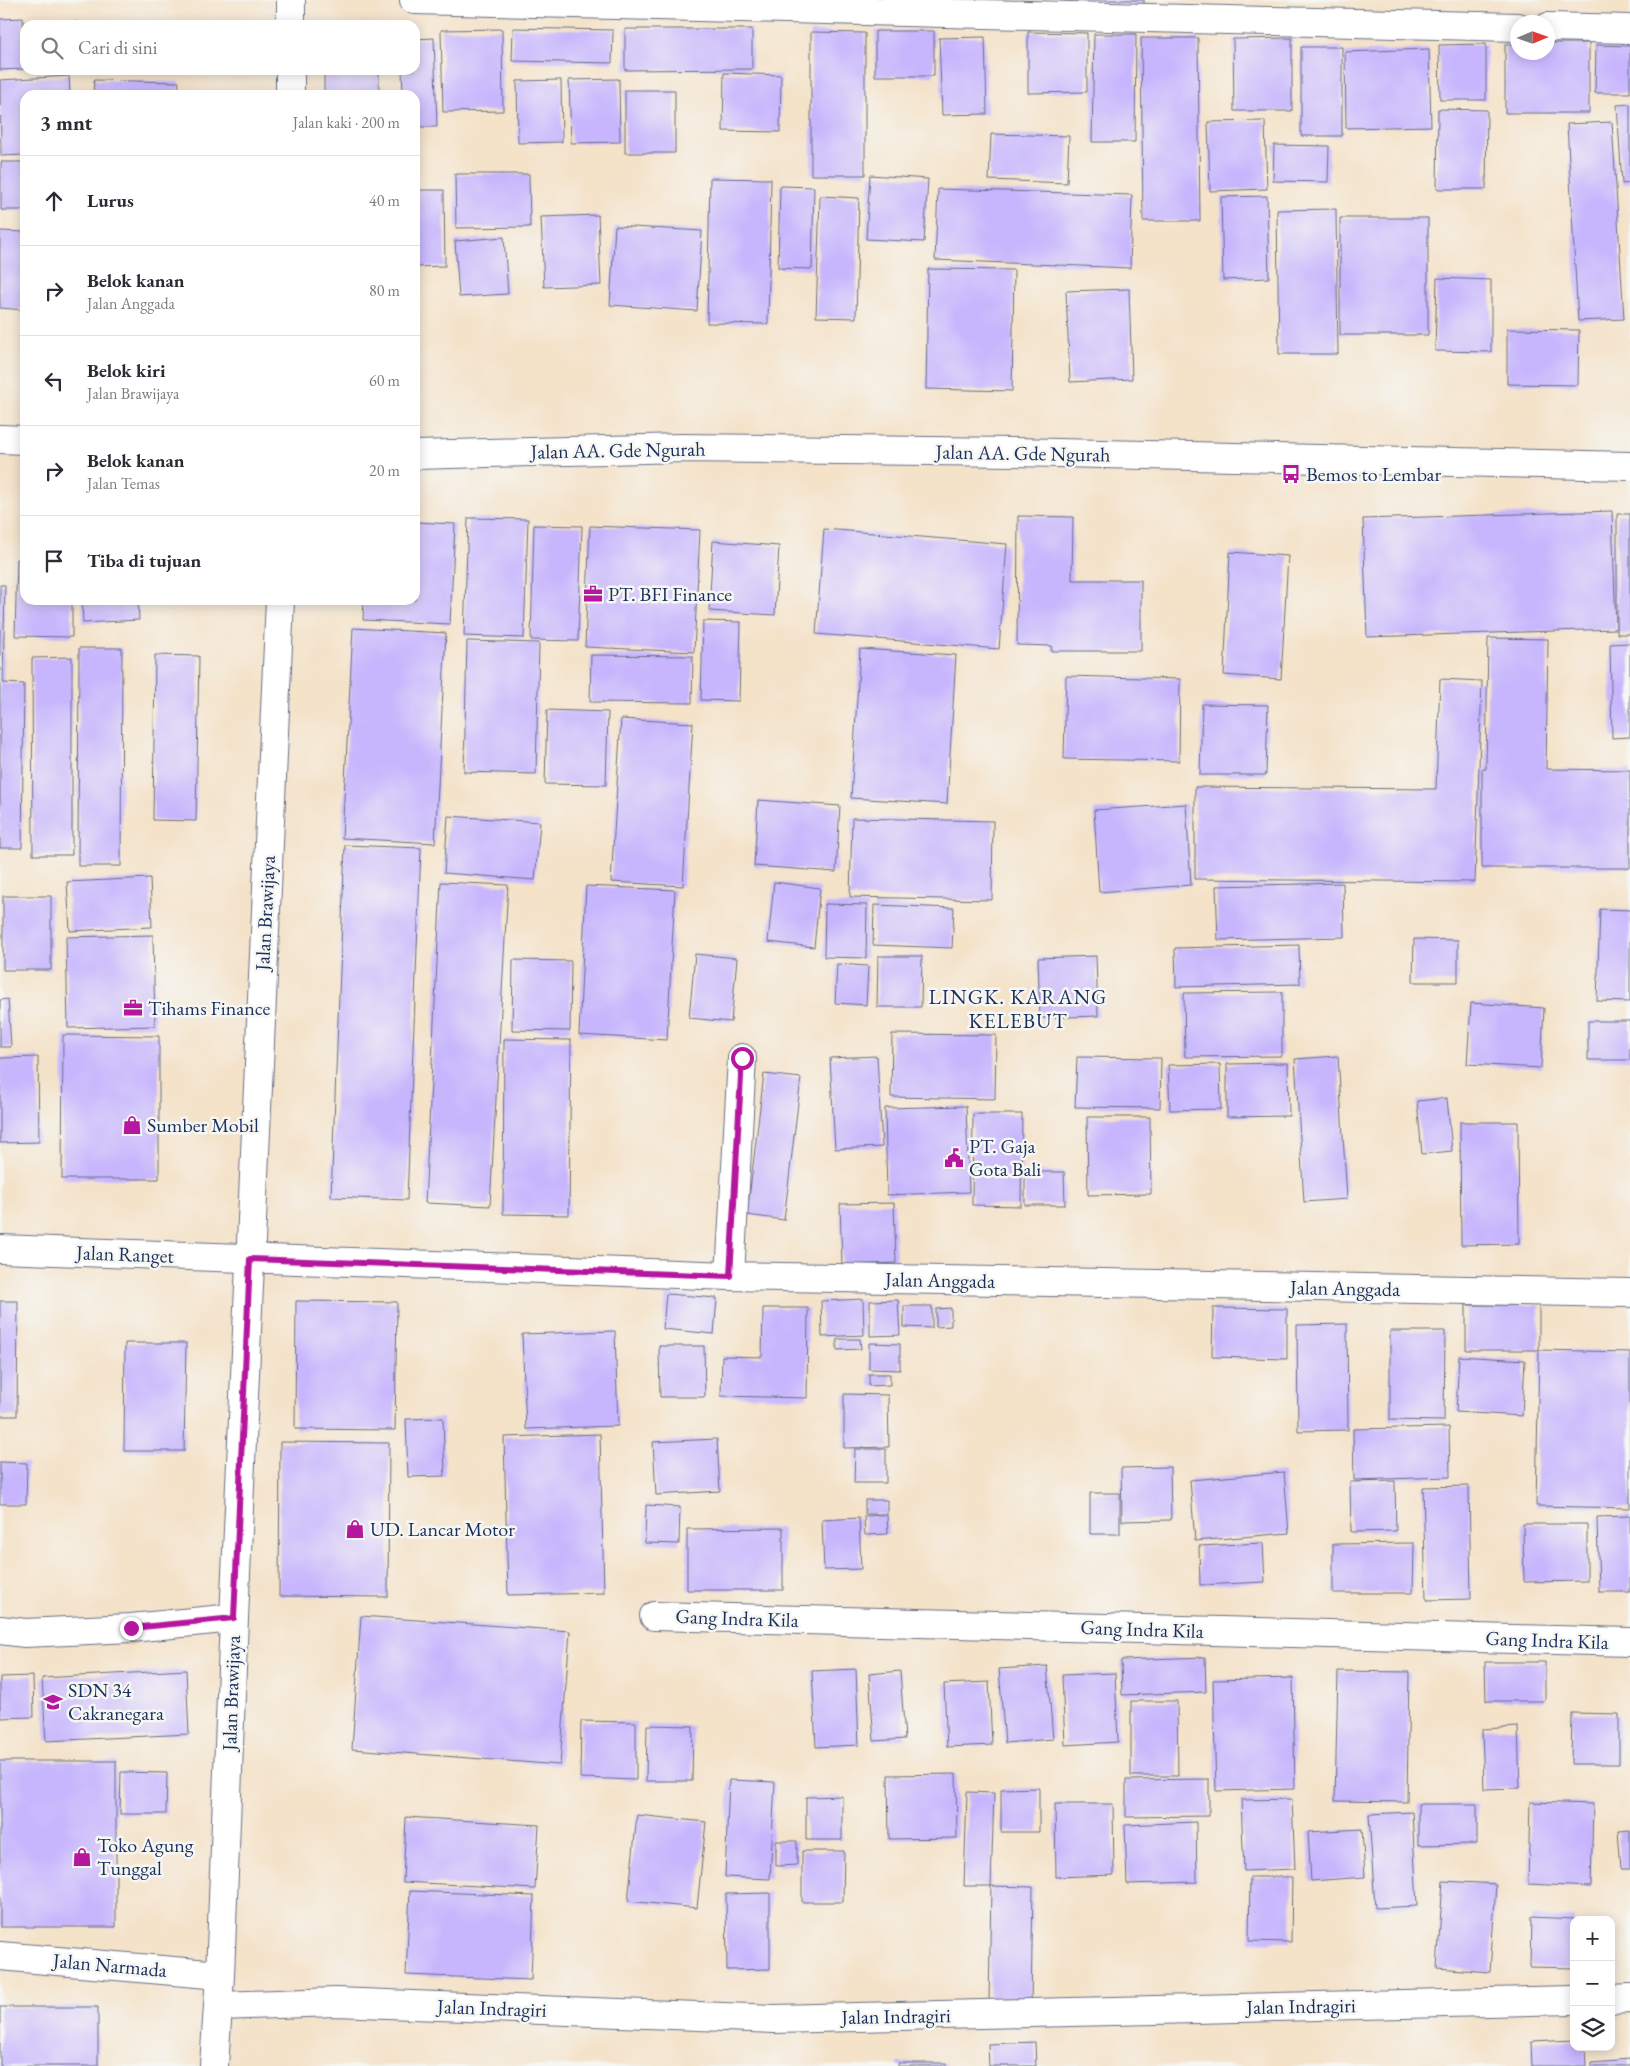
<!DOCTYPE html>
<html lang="id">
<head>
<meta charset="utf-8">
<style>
	body { margin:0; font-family:"EB Garamond",serif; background:#f7f7f7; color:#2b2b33 }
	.controls { position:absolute; right:15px; bottom:15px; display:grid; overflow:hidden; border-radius:10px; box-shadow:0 2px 12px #0003 }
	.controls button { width:45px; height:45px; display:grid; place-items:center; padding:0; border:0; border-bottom:1px solid #e1e1e2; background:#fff; color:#2b2b33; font:25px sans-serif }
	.compass { position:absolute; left:1510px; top:15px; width:45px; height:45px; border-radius:50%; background:#fff; box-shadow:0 2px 12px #0003; rotate:88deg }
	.stop { position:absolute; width:15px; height:15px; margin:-11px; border:4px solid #b5179e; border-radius:50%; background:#fff }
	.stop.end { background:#b5179e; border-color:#fff; box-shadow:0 1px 5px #0008 }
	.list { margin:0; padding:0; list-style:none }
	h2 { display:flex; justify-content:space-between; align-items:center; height:65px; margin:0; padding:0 20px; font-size:21px }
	h2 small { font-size:16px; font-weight:400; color:#7c7c81 }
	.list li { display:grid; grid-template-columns:32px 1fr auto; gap:15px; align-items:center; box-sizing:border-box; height:90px; padding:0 20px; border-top:1px solid #e1e1e2 }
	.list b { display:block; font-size:19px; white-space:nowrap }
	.list p { margin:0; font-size:16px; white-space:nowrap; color:#7c7c81 }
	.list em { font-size:16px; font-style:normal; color:#7c7c81 }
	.icon { flex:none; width:28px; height:28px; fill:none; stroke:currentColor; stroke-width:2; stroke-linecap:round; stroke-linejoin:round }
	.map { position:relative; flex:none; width:1630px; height:2066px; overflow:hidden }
	.search { position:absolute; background:#fff; box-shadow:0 2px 12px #0003; left:20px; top:20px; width:400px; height:55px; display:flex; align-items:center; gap:12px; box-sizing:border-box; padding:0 18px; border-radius:15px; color:#7c7c81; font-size:19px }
	.panel { position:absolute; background:#fff; box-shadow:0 2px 12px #0003; left:20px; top:90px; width:400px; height:515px; border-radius:15px }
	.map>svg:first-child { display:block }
	.building { fill:#c7b6fd }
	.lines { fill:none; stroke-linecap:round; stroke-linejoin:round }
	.minor-casing { stroke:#676e83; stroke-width:30 }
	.primary-casing { stroke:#676e83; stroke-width:30 }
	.minor { stroke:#fff; stroke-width:28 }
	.primary { stroke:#fff; stroke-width:28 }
	.route { stroke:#b5179e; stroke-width:6 }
	.labels { text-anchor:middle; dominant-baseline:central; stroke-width:5; stroke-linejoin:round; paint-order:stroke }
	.street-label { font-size:20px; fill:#1b2f5e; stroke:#f6f6f2 }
	.poi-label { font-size:20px; fill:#1b2f5e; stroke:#f6f6f2; text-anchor:start }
	.neighbourhood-label { font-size:21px; letter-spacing:1px; fill:#1b2f5e; stroke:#f6f6f2 }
</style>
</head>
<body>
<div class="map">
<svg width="1630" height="2066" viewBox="0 0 1630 2066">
	<rect width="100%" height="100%" fill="#f6f6f2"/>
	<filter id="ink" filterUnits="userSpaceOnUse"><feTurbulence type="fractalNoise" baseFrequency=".02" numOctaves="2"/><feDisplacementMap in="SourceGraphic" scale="10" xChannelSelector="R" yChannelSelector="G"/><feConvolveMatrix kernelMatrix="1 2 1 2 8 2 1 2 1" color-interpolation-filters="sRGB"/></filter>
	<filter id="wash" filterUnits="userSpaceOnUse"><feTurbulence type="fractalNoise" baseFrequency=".0096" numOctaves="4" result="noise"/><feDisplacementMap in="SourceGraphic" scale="20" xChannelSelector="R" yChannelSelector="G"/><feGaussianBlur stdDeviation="1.12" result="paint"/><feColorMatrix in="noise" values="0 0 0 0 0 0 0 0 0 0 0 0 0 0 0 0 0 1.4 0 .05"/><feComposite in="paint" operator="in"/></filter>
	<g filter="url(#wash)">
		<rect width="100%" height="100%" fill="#f4e2c9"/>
		<g id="blocks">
			<path class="building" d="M1066 0H1144V5L1066 3Z
				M23 18 24 69 0 70V19Z
				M35 20 77 22V25H34Z
				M513 28 613 30 612 63 512 61Z
				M502 29 503 111 443 112 441 30Z
				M625 29H752V69L625 70Z
				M875 31H934V76H875Z
				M811 32 865 33V175H811Z
				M1028 32 1087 33V92L1028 93Z
				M1094 34H1136L1135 142H1092Z
				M985 37 987 114 942 115 939 38Z
				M434 38 437 127H415V95H403L402 70H415V39Z
				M1141 38H1198L1200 221H1143Z
				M1292 38V111H1234L1233 39Z
				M1548 43H1589V113H1505V44H1518V52H1548Z
				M1486 44V100H1440L1439 45Z
				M1596 45 1630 46V93H1595Z
				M1301 47H1342V136H1301Z
				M1429 49 1431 126 1346 128 1345 52Z
				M195 70H237V73L195 72Z
				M324 70H379V95H324Z
				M724 73 781 75 780 132 723 131Z
				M69 76 70 95H25V155L1 156 0 80Z
				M619 79 620 142 571 143 569 80Z
				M94 80 179 82 178 95H93Z
				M561 80 562 142 518 143 517 81Z
				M625 90H675V153H625Z
				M1630 104V183L1622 184 1617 105Z
				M1438 109 1487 110 1486 189H1437Z
				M1265 121 1267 189 1210 191 1208 122Z
				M1612 122 1624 319 1578 321 1567 124Z
				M991 134 1069 136 1067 183 989 180Z
				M1274 145 1329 146 1328 182 1273 181Z
				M1 162H25V210H1Z
				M455 174H529L530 227 456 228Z
				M870 175 928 179 924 242 866 239Z
				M710 178 771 179 768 324 707 323Z
				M780 186 814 187 812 269 778 268Z
				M938 189 1132 195 1130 268 935 260Z
				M415 190H444L445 266 415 267Z
				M820 196 859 198 856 318 816 317Z
				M1267 196 1269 278 1223 280 1221 197Z
				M1336 209 1338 354H1279L1277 210Z
				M598 215 601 285 544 287 541 217Z
				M1340 218H1428V335H1340Z
				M615 226 702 231 697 311 610 305Z
				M0 231 25 232V310L0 308Z
				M504 237 508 294 459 297 455 241Z
				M928 269 1014 270 1012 391 926 389Z
				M1437 278 1491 280V352L1435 351Z
				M1129 289 1132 379 1070 382 1066 291Z
				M1507 329 1579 330 1578 385 1507 384Z
				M1612 511 1616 629 1367 637 1363 519Z
				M1617 514H1630V634H1617Z
				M1018 516 1073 517 1072 580H1141V651H1051L1052 646 1017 645Z
				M468 518 528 519 524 638 464 636Z
				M415 522 455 524 450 624 363 620 364 600H415Z
				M534 525 582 526 578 641 531 640Z
				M590 526 700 530 694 652 585 647Z
				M824 529 1007 544 999 649 816 634Z
				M713 541 779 546 775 615 709 611Z
				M1230 552 1288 556 1281 679 1224 675Z
				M17 559H25V600H72V637L15 636Z
				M0 585H5L3 683 24 684 22 848H0Z
				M82 600H138L139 620 83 623Z
				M703 621 741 622 739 701 701 700Z
				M353 628 446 633 435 843 342 838Z
				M1488 638 1548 639 1546 769 1630 770V868H1482V769H1486Z
				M467 641 539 643 536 774 464 772Z
				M1630 643V737L1612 738 1610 644Z
				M79 648H122L121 866H78Z
				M860 649 956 655 947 804 851 798Z
				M155 655 199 656 196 821 153 820Z
				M591 655 693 656 692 703 590 702Z
				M72 657V855H33L32 658Z
				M1066 676 1180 679 1179 761 1064 759Z
				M1440 679 1482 681 1475 882 1195 879V787L1436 789Z
				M1202 704 1268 705 1266 775H1200Z
				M547 710 608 712 606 785 545 784Z
				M621 719 693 723 683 886 611 882Z
				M758 800 840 806 836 872 754 866Z
				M1186 804 1191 885 1099 892 1094 810Z
				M448 816 540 822 535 880 444 873Z
				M852 818 993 821 992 900 850 897Z
				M345 845 421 848 407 1200 331 1197Z
				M150 878 152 927 70 931 67 882Z
				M441 882 508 885 490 1206 425 1203Z
				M774 882 820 888 814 947 768 942Z
				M1343 883 1344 937 1218 940 1216 886Z
				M586 886 675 890 667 1040 579 1035Z
				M3 896H51V970H3Z
				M825 904 867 905 866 958 824 957Z
				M874 905 954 908 952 948 873 945Z
				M1600 909 1630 910V1002L1597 1001Z
				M153 935 155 1026 68 1028 66 937Z
				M1414 939 1458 940V982H1413Z
				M1299 945 1300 984 1176 987 1175 948Z
				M695 954 737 958 731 1022 689 1018Z
				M878 956H922L921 1007H877Z
				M1096 956 1098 1016 1040 1018 1038 958Z
				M513 960 571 961 570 1031 512 1030Z
				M837 964 868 966 866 1005 835 1003Z
				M1282 992V1056L1185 1057 1184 993Z
				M8 999 11 1047H0V1000Z
				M1471 1003 1544 1008 1541 1068 1467 1064Z
				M1588 1021H1630V1060H1588Z
				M892 1034 996 1035 995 1099 891 1097Z
				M63 1035 159 1036V1179H62Z
				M504 1039 571 1040 569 1215 503 1214Z
				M877 1056 882 1147 835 1149 830 1058Z
				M1338 1056 1347 1199 1304 1202 1295 1059Z
				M38 1057 39 1142 0 1143V1058Z
				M1077 1057 1161 1058 1160 1108 1075 1107Z
				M1288 1063 1289 1116 1227 1117V1064Z
				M1220 1064 1221 1109 1170 1110 1168 1065Z
				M764 1074 801 1078 784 1220 747 1215Z
				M1447 1098 1452 1151 1422 1154 1417 1101Z
				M966 1106 969 1192 887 1195 885 1108Z
				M973 1114H1022L1021 1206 972 1205Z
				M1087 1117H1150L1151 1194 1088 1195Z
				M1460 1122H1518L1519 1244 1461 1245Z
				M1025 1172H1064L1065 1205H1025Z
				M894 1203 896 1263 842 1265 840 1204Z
				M666 1294 717 1298 714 1334 663 1329Z
				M863 1299 864 1335 822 1337 821 1301Z
				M898 1300 900 1335 870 1336V1301Z
				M0 1301H18L17 1416H0Z
				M296 1301 397 1302 395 1430 295 1429Z
				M1466 1305H1539V1350H1466Z
				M904 1306H932V1328L904 1327Z
				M763 1308H808L807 1398 721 1396 722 1356 762 1357Z
				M951 1308V1326L936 1327V1309Z
				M1213 1308 1287 1309V1359L1212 1357Z
				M1347 1324 1348 1430 1298 1431 1297 1325Z
				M615 1331 618 1426 526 1429 522 1334Z
				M1390 1331H1445L1444 1421 1390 1420Z
				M837 1339H860L861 1349 837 1350Z
				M125 1343H186L184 1451H124Z
				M869 1343 900 1344V1370L869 1369Z
				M659 1346H704L705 1397H660Z
				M1539 1350 1630 1352V1508L1536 1506Z
				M1459 1356 1525 1360 1522 1416 1456 1412Z
				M869 1374H890V1385L869 1386Z
				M844 1394 888 1395 889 1447 844 1448Z
				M443 1418 445 1476 408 1477 406 1419Z
				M1449 1427 1450 1477 1354 1480 1353 1429Z
				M600 1434 604 1593 508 1595 504 1437Z
				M717 1439 720 1491 656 1495 653 1442Z
				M280 1442 389 1443 388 1597 279 1596Z
				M855 1449H886V1483H854Z
				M0 1462 27 1463 26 1504H0Z
				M1170 1467 1171 1520 1122 1521 1121 1468Z
				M1284 1472 1289 1533 1195 1541 1190 1480Z
				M1395 1481 1396 1531 1351 1532 1350 1482Z
				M1469 1486 1471 1599 1426 1600 1423 1487Z
				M1090 1493H1120V1534H1090Z
				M865 1500H887V1514H865Z
				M646 1505 680 1507 679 1544 645 1543Z
				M887 1515 888 1534 865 1535 864 1516Z
				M1630 1516V1592H1599L1597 1517Z
				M859 1518 861 1569 824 1570 822 1520Z
				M1523 1524H1587V1581L1524 1582Z
				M783 1528V1590H687V1529Z
				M1263 1543 1265 1582 1200 1585 1199 1546Z
				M1414 1543 1413 1593H1333V1544Z
				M361 1616 570 1631 560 1765 352 1749Z
				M1205 1657 1206 1692 1122 1695 1121 1660Z
				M1485 1662H1545V1701H1486Z
				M1047 1666 1053 1739 1005 1743 999 1669Z
				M856 1669 859 1745 816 1747 812 1671Z
				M186 1670 189 1734 46 1741 42 1678Z
				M900 1671 905 1739 874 1741 869 1674Z
				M1338 1671 1409 1672 1407 1802 1335 1801Z
				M1115 1673 1118 1742 1065 1745 1062 1675Z
				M33 1676 34 1717 0 1718V1677Z
				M1293 1678 1295 1789 1216 1791 1213 1680Z
				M989 1682 992 1745 947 1747 944 1684Z
				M1131 1701H1177L1178 1776H1131Z
				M1572 1713 1619 1714V1764H1571Z
				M581 1721 636 1722V1780L580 1778Z
				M647 1725 693 1726 692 1781H646Z
				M1518 1727 1520 1788 1484 1789 1482 1729Z
				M0 1761H116V1927H0Z
				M121 1772 167 1773 166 1814H120Z
				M956 1774 957 1838 889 1839 888 1775Z
				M1209 1779V1816L1126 1817V1780Z
				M729 1780 775 1782 770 1879 725 1877Z
				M1039 1788V1832H1001V1789Z
				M967 1792 994 1793 991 1886H964Z
				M842 1796V1840H806V1797Z
				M1292 1799 1295 1869 1244 1871 1241 1800Z
				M1530 1802 1593 1804 1591 1887 1528 1884Z
				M1055 1804H1113L1114 1875 1056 1877Z
				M1418 1804H1477V1844L1418 1845Z
				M1412 1812 1417 1906 1375 1908 1369 1814Z
				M637 1815 706 1822 697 1908 628 1901Z
				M406 1817 539 1825 535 1889 403 1882Z
				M1196 1822 1197 1882 1127 1884 1125 1825Z
				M1362 1829 1365 1877 1311 1881 1308 1832Z
				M1630 1830V1870H1621L1618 1831Z
				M776 1841H797V1865L776 1866Z
				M802 1851H844L843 1902H802Z
				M1250 1877H1292L1291 1942 1249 1941Z
				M1443 1881 1496 1884 1490 1972 1437 1968Z
				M991 1886 1033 1887 1031 2005 989 2004Z
				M410 1891 534 1896 531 1980 406 1975Z
				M770 1893V1969L727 1970 726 1894Z
				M1531 1917 1574 1919V1968L1530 1967Z
				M0 2007H98V2066H0Z
				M1574 2040V2047H1585L1586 2066H1532L1531 2042Z
				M1035 2042 1036 2066H989L988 2044Z
				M1630 2059V2066H1591V2062Z
				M898 2063H946V2066H898Z"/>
		</g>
	</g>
	<g filter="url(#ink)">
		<use href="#blocks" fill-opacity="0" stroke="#676e83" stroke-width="1"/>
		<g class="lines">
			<g class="minor-casing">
				<path id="minor" d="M414 0 1518 27
					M1548 27 1630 29
					M0 1249 730 1276 1630 1293
					M730 1276 742 1058
					M654 1616 1630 1642
					M0 1630 25 1633 131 1628 234 1618
					M0 1956 220 1975
					M1611 1999 1630 1998
					M219 2006 336 2002 774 2019 1574 2000"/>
			</g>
			<g class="primary-casing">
				<path id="primary" d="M291 25V0
					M290 95V70
					M0 439 25 440
					M415 455 682 448 1014 452 1630 466
					M214 2066 220 1975 234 1618 280 600"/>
			</g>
			<use href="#minor" class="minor"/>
			<use href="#primary" class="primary"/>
		</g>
	</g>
	<g class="lines" filter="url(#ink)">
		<path class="route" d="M131 1628 234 1618 250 1259 730 1276 742 1058"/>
	</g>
	<defs>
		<g id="bus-bare" transform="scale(1.5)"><path d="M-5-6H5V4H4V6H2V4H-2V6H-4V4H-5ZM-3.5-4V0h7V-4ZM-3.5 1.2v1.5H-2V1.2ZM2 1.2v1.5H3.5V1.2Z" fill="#b5179e" stroke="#f6f6f2" stroke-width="2.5" paint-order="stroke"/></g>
		<g id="office-bare" transform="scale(1.5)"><path d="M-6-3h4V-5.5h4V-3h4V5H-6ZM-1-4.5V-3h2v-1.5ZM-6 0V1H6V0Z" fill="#b5179e" stroke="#f6f6f2" stroke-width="2.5" paint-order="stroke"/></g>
		<g id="shop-bare" transform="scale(1.5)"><path d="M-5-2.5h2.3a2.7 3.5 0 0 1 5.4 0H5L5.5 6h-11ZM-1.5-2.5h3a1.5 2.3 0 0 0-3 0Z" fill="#b5179e" stroke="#f6f6f2" stroke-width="2.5" paint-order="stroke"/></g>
		<g id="civic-bare" transform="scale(1.5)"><path d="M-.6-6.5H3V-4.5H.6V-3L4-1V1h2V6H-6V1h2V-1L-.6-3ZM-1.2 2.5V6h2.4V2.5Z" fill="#b5179e" stroke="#f6f6f2" stroke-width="2.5" paint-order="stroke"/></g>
		<g id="school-bare" transform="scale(1.5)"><path d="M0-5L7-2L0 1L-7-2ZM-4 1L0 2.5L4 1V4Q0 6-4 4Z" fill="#b5179e" stroke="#f6f6f2" stroke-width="2.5" paint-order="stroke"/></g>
	</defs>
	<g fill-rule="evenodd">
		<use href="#bus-bare" x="1291" y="474"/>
		<use href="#office-bare" x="593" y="594"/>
		<use href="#office-bare" x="133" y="1008"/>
		<use href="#shop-bare" x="132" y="1125"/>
		<use href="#civic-bare" x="954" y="1158"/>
		<use href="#shop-bare" x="355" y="1529"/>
		<use href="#school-bare" x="53" y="1702"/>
		<use href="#shop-bare" x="82" y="1857"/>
	</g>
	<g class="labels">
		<g class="street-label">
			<text transform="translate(618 450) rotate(-1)">Jalan AA. Gde Ngurah</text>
			<text transform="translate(1023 453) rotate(1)">Jalan AA. Gde Ngurah</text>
			<text transform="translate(265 913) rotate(-87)">Jalan Brawijaya</text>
			<text transform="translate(125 1254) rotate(2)">Jalan Ranget</text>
			<text transform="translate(940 1280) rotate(1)">Jalan Anggada</text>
			<text transform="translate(1345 1288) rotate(1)">Jalan Anggada</text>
			<text transform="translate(737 1618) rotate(2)">Gang Indra Kila</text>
			<text transform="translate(1142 1629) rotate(2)">Gang Indra Kila</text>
			<text transform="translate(1547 1640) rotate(2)">Gang Indra Kila</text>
			<text transform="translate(231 1693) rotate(-88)">Jalan Brawijaya</text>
			<text transform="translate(110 1965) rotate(5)">Jalan Narmada</text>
			<text transform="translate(1301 2006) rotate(-1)">Jalan Indragiri</text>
			<text transform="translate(492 2008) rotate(2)">Jalan Indragiri</text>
			<text transform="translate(896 2016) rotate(-1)">Jalan Indragiri</text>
		</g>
		<g class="poi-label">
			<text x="1306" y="474">Bemos to Lembar</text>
			<text x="608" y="594">PT. BFI Finance</text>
			<text x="148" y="1008">Tihams Finance</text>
			<text x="147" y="1125">Sumber Mobil</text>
			<text x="969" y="1146">PT. Gaja<tspan x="969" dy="23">Gota Bali</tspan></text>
			<text x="370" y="1529">UD. Lancar Motor</text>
			<text x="68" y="1690">SDN 34<tspan x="68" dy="23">Cakranegara</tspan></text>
			<text x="97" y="1845">Toko Agung<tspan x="97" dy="23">Tunggal</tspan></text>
		</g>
		<g class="neighbourhood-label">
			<text x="1018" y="996">LINGK. KARANG<tspan x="1018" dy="24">KELEBUT</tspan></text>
		</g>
	</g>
</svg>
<div class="controls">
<button>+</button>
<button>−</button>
<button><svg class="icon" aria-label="layers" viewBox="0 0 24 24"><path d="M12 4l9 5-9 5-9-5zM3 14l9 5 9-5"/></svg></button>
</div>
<svg class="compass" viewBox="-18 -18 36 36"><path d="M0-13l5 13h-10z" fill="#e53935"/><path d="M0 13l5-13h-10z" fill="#7c7c81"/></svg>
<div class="stop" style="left:742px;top:1058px"></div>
<div class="stop end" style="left:131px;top:1628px"></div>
<div class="search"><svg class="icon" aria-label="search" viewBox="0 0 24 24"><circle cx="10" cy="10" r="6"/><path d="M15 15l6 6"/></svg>Cari di sini</div>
<section class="panel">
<h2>3 mnt<small>Jalan kaki · 200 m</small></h2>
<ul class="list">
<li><svg class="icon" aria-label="ahead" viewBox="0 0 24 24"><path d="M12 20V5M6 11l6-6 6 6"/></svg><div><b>Lurus</b></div><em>40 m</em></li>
<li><svg class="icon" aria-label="right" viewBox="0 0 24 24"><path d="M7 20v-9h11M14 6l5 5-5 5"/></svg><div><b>Belok kanan</b><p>Jalan Anggada</p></div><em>80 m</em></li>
<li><svg class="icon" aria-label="left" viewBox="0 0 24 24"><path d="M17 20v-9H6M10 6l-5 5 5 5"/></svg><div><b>Belok kiri</b><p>Jalan Brawijaya</p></div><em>60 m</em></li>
<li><svg class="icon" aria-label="right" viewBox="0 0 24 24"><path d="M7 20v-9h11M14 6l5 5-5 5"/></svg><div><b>Belok kanan</b><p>Jalan Temas</p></div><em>20 m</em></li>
<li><svg class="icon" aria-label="arrive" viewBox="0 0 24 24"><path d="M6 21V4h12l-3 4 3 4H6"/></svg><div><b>Tiba di tujuan</b></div></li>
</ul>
</section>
</div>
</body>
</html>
